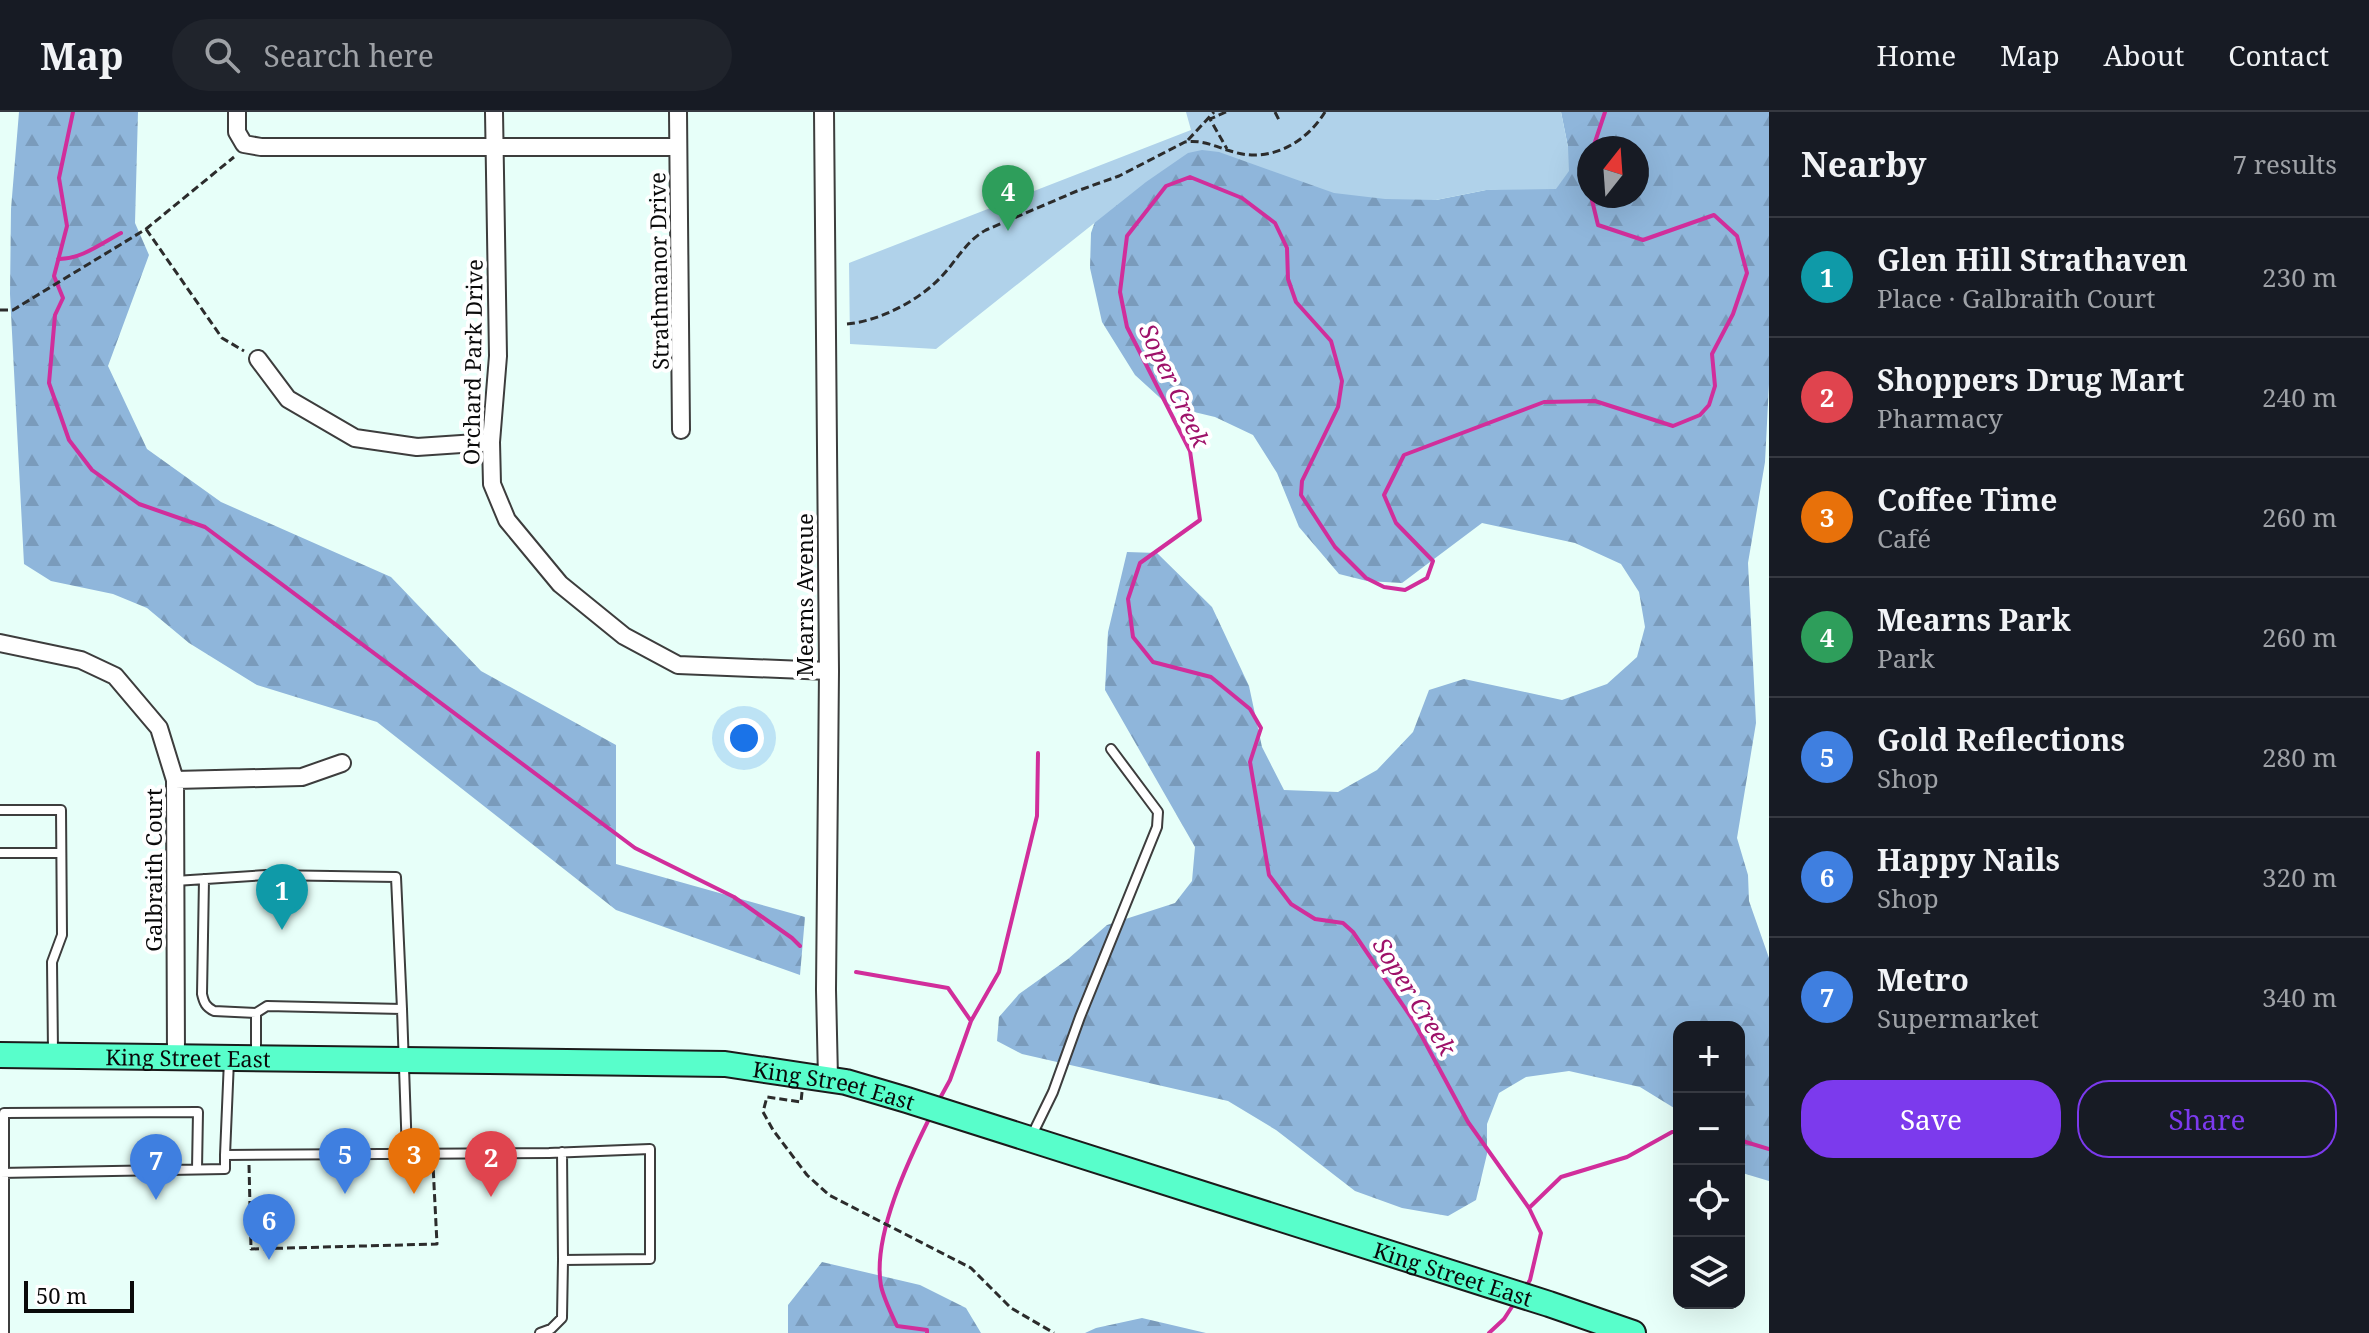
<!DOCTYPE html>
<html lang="en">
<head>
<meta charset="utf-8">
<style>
	body { margin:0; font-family:"Noto Serif",serif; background:#20242c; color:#f1f3f6 }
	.controls { position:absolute; right:24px; bottom:24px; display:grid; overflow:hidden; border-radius:16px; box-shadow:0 8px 32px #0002 }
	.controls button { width:72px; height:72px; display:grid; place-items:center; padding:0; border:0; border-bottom:2px solid #363941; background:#171b24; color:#f1f3f6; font:40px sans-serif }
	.compass { position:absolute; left:1577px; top:24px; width:72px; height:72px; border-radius:50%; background:#171b24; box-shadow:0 8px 32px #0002; rotate:17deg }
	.scale { position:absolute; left:24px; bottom:20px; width:110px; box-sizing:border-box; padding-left:8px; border:4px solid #0a0a0a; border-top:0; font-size:22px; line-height:28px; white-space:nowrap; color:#0a0a0a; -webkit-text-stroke:6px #fff; paint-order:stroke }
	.you { position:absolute; left:744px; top:626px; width:28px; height:28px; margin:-20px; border:6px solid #fff; border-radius:50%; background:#1a73e8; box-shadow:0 0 0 12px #1a73e833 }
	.badge { display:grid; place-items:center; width:52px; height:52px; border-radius:50%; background:#7c3aed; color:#fff; font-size:26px; font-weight:700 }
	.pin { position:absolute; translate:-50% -66px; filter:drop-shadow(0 2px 4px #0008) }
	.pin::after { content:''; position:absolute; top:42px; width:28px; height:24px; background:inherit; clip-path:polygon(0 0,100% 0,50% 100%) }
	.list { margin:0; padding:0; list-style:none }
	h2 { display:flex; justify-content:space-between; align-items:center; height:104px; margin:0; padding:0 32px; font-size:34px }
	h2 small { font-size:26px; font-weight:400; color:#9ea1a6 }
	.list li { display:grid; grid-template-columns:52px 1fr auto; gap:24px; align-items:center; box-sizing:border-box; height:120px; padding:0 32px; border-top:2px solid #363941 }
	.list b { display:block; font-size:30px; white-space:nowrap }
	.list p { margin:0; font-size:26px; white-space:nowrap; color:#9ea1a6 }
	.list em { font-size:26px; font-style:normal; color:#9ea1a6 }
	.actions { display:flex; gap:16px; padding:24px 32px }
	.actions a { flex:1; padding:18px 0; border:2px solid #7c3aed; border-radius:32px; text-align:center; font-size:28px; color:#7c3aed }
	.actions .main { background:#7c3aed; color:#fff }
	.icon { flex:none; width:44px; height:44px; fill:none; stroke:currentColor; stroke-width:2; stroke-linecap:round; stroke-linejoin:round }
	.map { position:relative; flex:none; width:1769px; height:1221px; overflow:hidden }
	header { display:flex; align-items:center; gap:48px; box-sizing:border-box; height:112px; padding:0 40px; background:#171b24; border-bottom:2px solid #363941 }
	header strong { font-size:38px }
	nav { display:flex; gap:44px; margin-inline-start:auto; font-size:28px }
	.search { width:560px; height:72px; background:#20242c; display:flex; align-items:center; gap:20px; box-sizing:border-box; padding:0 28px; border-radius:44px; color:#9ea1a6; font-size:30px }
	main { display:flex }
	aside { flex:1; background:#171b24 }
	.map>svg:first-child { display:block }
	.forest { fill:url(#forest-firs); fill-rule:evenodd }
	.park { fill:#b0d2ea }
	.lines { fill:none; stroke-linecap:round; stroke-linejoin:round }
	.stream { stroke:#d12e9b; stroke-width:4 }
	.service-casing { stroke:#3d3d3d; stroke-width:12 }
	.minor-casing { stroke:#3d3d3d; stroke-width:20 }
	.tertiary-casing { stroke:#3d3d3d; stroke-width:22 }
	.primary-casing { stroke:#1b1b1b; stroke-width:28 }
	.path { stroke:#2c2c2c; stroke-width:3; stroke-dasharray:8 4; stroke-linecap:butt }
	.service { stroke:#fff; stroke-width:8 }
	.minor { stroke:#fff; stroke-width:16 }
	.tertiary { stroke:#fff; stroke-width:18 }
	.primary { stroke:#58fecb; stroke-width:24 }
	.labels { text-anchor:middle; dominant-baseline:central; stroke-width:8; stroke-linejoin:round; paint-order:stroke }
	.street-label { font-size:22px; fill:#0a0a0a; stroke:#fff }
	.water-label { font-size:24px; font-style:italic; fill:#9e1169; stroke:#fff }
</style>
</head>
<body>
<header>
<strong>Map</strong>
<div class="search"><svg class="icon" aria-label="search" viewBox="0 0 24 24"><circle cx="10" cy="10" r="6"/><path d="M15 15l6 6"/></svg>Search here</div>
<nav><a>Home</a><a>Map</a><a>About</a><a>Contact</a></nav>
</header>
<main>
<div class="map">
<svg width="1769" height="1221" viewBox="0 0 1769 1221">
	<defs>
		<pattern id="forest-firs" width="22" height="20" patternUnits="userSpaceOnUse" patternTransform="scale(2)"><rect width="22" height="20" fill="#8fb6db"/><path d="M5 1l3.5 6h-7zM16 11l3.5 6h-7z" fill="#7a9bbb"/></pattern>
	</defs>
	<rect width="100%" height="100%" fill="#e7fff9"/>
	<path class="forest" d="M19 0H138L135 111 149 143 108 254 147 337 221 390 391 465 481 559 616 633V752L805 805 800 863 616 798 377 610 257 573 189 531 147 496 113 482 51 469 24 452 10 182 11 97Z
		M1561 0H1769V272L1765 350 1748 451 1756 611 1737 726 1748 763 1749 789 1769 846V1069L1739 1060V915H1679V999L1640 975 1569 959 1526 965 1499 981 1487 1012V1042L1476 1088 1448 1104 1402 1096 1355 1079 1276 1018 1228 989 1022 942 997 929 999 905 1019 882 1068 847 1107 813 1175 791 1192 769 1195 735 1105 578 1108 520 1127 440 1157 441 1212 495 1249 574 1262 635 1284 678 1338 680 1377 658 1413 620 1429 578 1464 567 1562 588 1607 572 1637 545 1645 515 1639 480 1621 452 1575 431 1482 411 1402 471 1367 469 1339 462 1299 415 1277 361 1253 323 1215 305 1169 294 1135 263 1102 210 1090 156 1091 121 1101 92 1189 39 1207 34 1436 88 1486 78 1514 76 1568 35ZM1589 36H1637V84H1589Z
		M822 1150 920 1173 966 1196 981 1221H788V1193Z
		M1142 1206 1206 1221H1085L1096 1216Z"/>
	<path class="park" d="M1186 0H1561L1568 35 1569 59 1556 77 1486 78 1436 88 1385 87 1334 81 1219 40 1202 38 1188 41 1146 70 936 237 850 232 849 151 1191 18Z"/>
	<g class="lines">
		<path class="stream" d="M73 0 59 66 67 114 54 164 63 186 55 203 49 271 69 328 92 358 139 392 205 415 635 736 734 785 792 826 800 834
			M1593 36 1605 0
			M1589 59V77
			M58 147C80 148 102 131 121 121
			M856 860 948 876 971 909
			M939 988 950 968 971 909 999 860 1037 704 1038 641
			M1739 1028 1769 1037
			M1529 1096 1561 1065 1627 1045 1672 1020H1679
			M1525 1176 1530 1168 1541 1121 1529 1096 1468 1010 1413 908 1353 820 1343 811 1315 807 1291 792 1269 763 1250 650 1261 616 1250 597 1211 565 1153 550 1133 525 1128 487 1140 451 1200 408 1190 339 1127 215 1120 180 1127 124 1166 74 1190 65 1242 86 1275 111 1287 136 1288 167 1296 190 1331 229 1342 269 1338 295 1302 369 1301 383 1335 435 1366 466 1384 475 1405 478 1427 466 1433 449 1396 411 1384 383 1404 343 1544 290 1595 289 1673 314 1700 303 1709 293 1715 274 1712 242 1733 202 1747 161 1737 124 1714 103 1643 128 1598 113 1591 84
			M927 1221V1218L897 1214C891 1201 884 1187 881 1174 872 1124 909 1047 931 1003
			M1489 1221 1504 1207 1515 1190"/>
		<g class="service-casing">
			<path id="service" d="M0 698H61L62 823 52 850 53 939
				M0 741H61
				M204 767 202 882C204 891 206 895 214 899L256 901 267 894 402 897 407 1042
				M175 769 266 763 396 765 402 897
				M256 943V901
				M1032 1023 1053 980 1080 905 1157 715 1158 700 1111 637
				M562 1040 563 1148
				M225 1043 229 948
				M0 1061 225 1057V1043L549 1041 650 1037V1147L563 1148 562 1206 551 1217 540 1221
				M4 1221V1001L198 1000 197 1057"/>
		</g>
		<g class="minor-casing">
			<path id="minor" d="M237 0V20L244 32 261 35H678
				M494 0 498 244 491 330 492 372 507 408 560 472 624 524 678 553 829 559
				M678 0 681 318
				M258 247 288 287 355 326 417 335 491 330
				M0 531 81 548 115 564 159 616 175 668 176 946
				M175 668 302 665 342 651"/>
		</g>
		<g class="tertiary-casing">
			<path id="tertiary" d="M824 0 829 559 826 878 828 966"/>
		</g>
		<g class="primary-casing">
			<g id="primary">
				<path id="s1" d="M0 943 725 952 846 970 907 988 1549 1192 1633 1221"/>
			</g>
		</g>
		<path class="path" d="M1226 0 1210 7 1227 37
			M1275 0 1280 10
			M1188 28 1214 0
			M146 117 222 226 244 239
			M0 198H13L146 117 234 45
			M847 212C880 209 920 188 942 164 957 148 966 129 986 118L1077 79 1119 64 1185 30C1203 27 1218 36 1234 40 1270 51 1306 31 1325 0
			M802 980 801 990 767 985 763 1000 773 1018 807 1063 829 1083 971 1156 1011 1196 1054 1221
			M249 1053 251 1137 437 1132 433 1053"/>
		<use href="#service" class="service"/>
		<use href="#minor" class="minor"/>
		<use href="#tertiary" class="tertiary"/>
		<use href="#primary" class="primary"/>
	</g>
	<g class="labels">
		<g class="street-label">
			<text transform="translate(658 159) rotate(-91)">Strathmanor Drive</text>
			<text transform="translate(472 250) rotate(-89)">Orchard Park Drive</text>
			<text transform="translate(804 483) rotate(-90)">Mearns Avenue</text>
			<text transform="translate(153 758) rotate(-90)">Galbraith Court</text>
			<text stroke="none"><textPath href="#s1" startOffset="188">King Street East</textPath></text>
			<text stroke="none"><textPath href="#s1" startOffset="836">King Street East</textPath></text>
			<text stroke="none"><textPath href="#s1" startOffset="1484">King Street East</textPath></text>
		</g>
		<g class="water-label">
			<text transform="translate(1175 273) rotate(65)">Soper Creek</text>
			<text transform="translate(1415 884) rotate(58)">Soper Creek</text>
		</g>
	</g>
</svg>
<div class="controls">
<button>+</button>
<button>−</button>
<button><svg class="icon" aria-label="locate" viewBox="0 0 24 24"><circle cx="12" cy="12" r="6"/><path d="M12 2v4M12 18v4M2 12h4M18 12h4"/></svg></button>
<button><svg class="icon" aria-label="layers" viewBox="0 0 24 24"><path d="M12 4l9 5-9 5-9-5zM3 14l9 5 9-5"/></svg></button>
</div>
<svg class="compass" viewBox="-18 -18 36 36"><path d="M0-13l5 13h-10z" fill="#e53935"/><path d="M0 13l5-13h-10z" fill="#9ea1a6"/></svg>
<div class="scale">50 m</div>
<div class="you"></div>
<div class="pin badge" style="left:282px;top:818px;background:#0f9aa8">1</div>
<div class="pin badge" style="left:491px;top:1085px;background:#e0444e">2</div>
<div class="pin badge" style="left:414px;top:1082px;background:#e8710a">3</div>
<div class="pin badge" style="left:1008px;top:119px;background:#2e9e5b">4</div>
<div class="pin badge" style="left:345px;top:1082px;background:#3f7fe0">5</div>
<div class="pin badge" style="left:269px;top:1148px;background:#3f7fe0">6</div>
<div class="pin badge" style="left:156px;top:1088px;background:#3f7fe0">7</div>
</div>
<aside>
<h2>Nearby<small>7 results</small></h2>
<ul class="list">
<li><span class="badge" style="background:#0f9aa8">1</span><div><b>Glen Hill Strathaven</b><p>Place · Galbraith Court</p></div><em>230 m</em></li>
<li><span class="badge" style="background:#e0444e">2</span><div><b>Shoppers Drug Mart</b><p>Pharmacy</p></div><em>240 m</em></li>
<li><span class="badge" style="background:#e8710a">3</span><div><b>Coffee Time</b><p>Café</p></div><em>260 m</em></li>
<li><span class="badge" style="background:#2e9e5b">4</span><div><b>Mearns Park</b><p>Park</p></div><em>260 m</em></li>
<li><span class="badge" style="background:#3f7fe0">5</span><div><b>Gold Reflections</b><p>Shop</p></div><em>280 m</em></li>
<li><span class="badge" style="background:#3f7fe0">6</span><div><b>Happy Nails</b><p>Shop</p></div><em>320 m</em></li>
<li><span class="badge" style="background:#3f7fe0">7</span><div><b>Metro</b><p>Supermarket</p></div><em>340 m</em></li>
</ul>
<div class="actions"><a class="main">Save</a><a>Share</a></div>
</aside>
</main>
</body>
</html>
